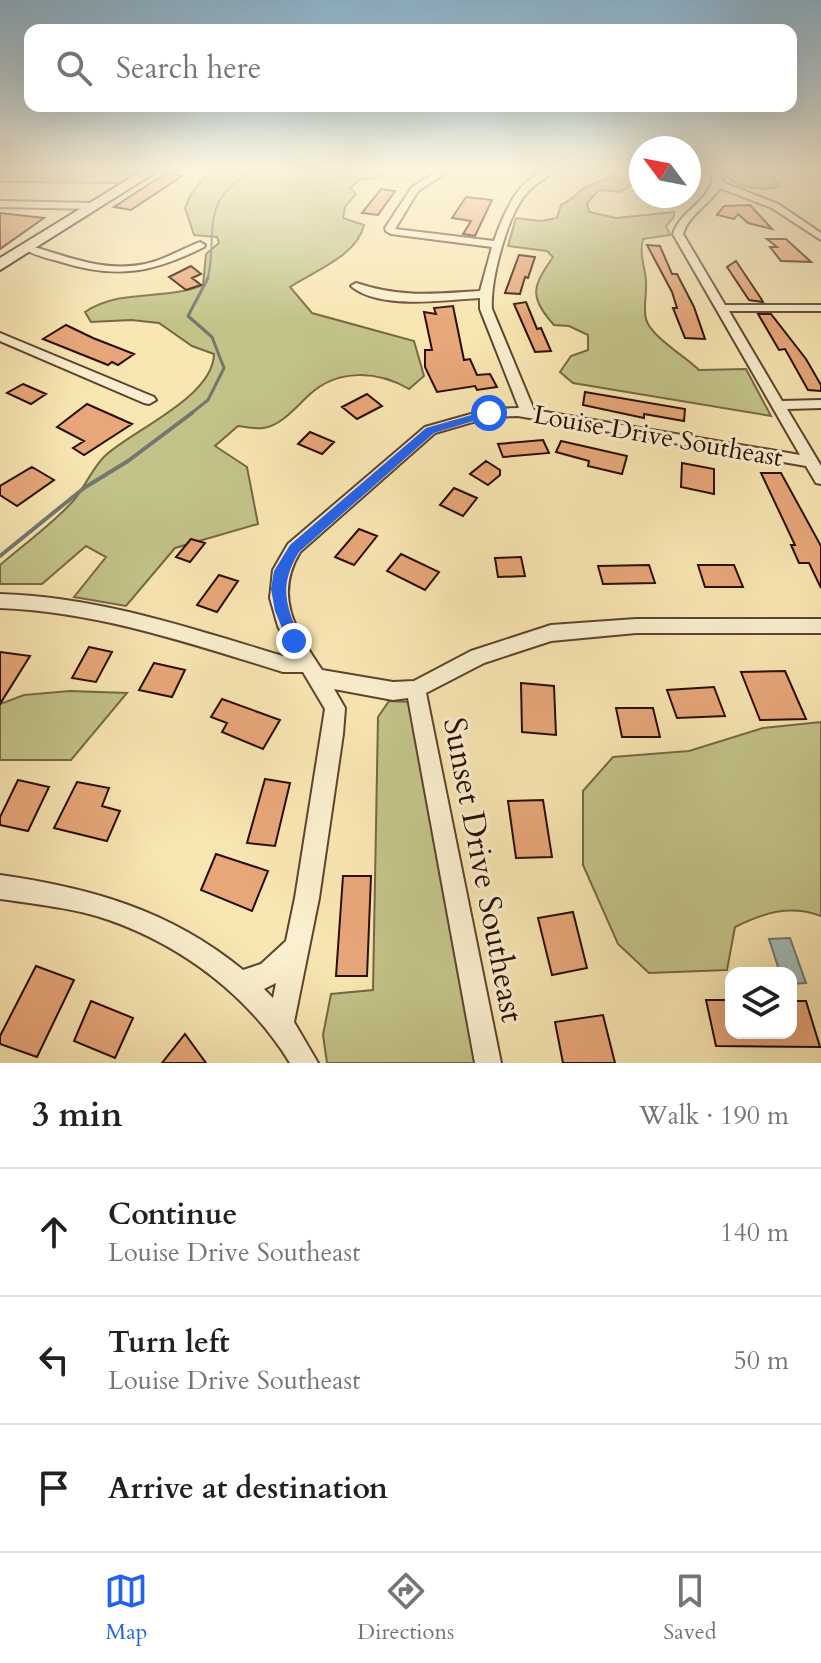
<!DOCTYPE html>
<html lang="en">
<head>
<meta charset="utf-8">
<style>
	body { margin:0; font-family:Cardo,serif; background:#f6f6f6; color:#202124 }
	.controls { position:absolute; right:24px; bottom:24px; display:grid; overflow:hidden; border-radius:16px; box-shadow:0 8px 32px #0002 }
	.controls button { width:72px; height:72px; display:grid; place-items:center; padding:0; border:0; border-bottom:2px solid #e0e0e0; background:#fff; color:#202124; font:40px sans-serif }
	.compass { position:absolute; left:629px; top:136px; width:72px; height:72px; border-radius:50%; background:#fff; box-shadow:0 8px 32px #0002; rotate:302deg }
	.stop { position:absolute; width:24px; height:24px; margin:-18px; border:6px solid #2563eb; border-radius:50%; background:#fff }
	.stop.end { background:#2563eb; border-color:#fff; box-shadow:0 2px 8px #0008 }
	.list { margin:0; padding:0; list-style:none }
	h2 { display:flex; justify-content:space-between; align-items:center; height:104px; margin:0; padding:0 32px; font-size:34px }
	h2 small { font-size:26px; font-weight:400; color:#757577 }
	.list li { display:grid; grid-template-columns:52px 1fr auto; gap:24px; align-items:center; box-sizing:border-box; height:128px; padding:0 32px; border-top:2px solid #e0e0e0 }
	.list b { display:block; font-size:30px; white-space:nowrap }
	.list p { margin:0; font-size:26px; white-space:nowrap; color:#757577 }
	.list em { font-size:26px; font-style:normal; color:#757577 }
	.icon { flex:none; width:44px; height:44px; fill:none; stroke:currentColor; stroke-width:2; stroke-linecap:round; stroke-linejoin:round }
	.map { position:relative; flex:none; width:821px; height:1063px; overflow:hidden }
	.search { position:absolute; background:#fff; box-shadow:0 8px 32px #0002; left:24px; right:24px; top:24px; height:88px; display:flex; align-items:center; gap:20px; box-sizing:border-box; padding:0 28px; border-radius:16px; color:#757577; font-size:30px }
	.sheet { height:488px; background:#fff }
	nav { display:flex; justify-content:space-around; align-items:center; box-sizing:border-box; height:112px; border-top:2px solid #e0e0e0; background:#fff; font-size:22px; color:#757577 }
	nav a { display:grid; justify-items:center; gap:4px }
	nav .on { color:#2563eb }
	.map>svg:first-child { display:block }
	.green { fill:#c3c389; stroke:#766844; stroke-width:2 }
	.water { fill:#a3bdb8; stroke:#73776e; stroke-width:2 }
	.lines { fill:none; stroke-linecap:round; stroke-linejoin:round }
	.stream-far2 { stroke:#73776e; stroke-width:2 }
	.stream-far1 { stroke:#73776e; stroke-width:3 }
	.stream { stroke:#73776e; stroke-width:4 }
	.building { fill:#e8a77a; stroke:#2a0d00; stroke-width:2 }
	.minor-casing { stroke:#5e432d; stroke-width:4 }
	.secondary-casing { stroke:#2a0d00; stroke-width:4 }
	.minor { fill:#faefce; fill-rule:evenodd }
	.secondary { fill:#faefce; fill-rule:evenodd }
	.route { fill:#2563eb }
	.labels { text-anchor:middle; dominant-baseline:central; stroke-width:6; stroke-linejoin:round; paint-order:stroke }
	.street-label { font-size:26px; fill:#2a0d00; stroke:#faefce }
	.near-street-label { font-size:32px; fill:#2a0d00; stroke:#faefce }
</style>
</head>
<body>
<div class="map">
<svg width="821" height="1063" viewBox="0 0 821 1063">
	<rect width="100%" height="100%" fill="#f8e6b3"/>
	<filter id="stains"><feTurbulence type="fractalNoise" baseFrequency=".0025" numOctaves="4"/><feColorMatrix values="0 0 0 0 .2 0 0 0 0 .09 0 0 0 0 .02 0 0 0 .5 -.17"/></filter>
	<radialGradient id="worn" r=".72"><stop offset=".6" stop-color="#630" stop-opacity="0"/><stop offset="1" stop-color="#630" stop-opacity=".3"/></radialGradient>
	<path class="green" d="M0 171H142L121 183 0 182Z
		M209 171H381L382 177 359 180 351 188 356 194 345 207 343 218 364 225C357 256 314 271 290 287L312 313 414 341 424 376 409 389C378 371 338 368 309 395 297 406 281 426 263 428 256 429 246 427 238 426L215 446 247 467 258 524 175 548 126 606 74 597 106 557 86 546 42 584H0V565C24 544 53 524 74 500 85 487 94 465 106 455 135 429 213 397 214 354L192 346 159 323 131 320 91 322 85 312C121 288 164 301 203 285L206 254 219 243 217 237 194 235 185 208 191 194Z
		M617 171H641V179L620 192 599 190 587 203 589 212 616 218 674 212V217L666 226 670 235 643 239C639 255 645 266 646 281 647 293 643 308 646 319 651 337 685 356 699 370L746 369 771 416 573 383 560 372 571 356 588 350V335L569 326 554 325C528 296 533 286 553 257L547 251 508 246 516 218 541 221 557 218 561 205C573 200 578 191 588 186 599 181 607 180 617 171Z
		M722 171H770L779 187C761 191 732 188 722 171Z
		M70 691 127 693 71 760H0V704L24 695Z
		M389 701 412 702 477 1063H327L323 1035 331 994 373 990 378 717Z
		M821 722V916C789 904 764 913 735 927L727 970 649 973 618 944 583 865V791L613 757 689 751 763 728Z"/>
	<path class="water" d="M790 938 806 983 791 984V973H780L769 939Z"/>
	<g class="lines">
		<path class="stream-far2" d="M207 280C216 253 206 223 221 198 227 188 240 179 248 171"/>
		<path class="stream-far1" d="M189 415 208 400 224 368 212 337 188 316 208 278"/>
		<path class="stream" d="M0 556 84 488 128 461 192 413"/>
	</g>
	<path class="building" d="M166 173 182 176 131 210 114 207Z
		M381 189 395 191 378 215 362 213Z
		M466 197 492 200 475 236 463 234 471 221 452 218Z
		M750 205 772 229 748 223 738 214 734 219 717 215 724 206Z
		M0 213 44 218 0 249Z
		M767 239H786L811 262 781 261 770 247H777Z
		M647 245 660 246 672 274H677L694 307 705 339 685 338 673 308H677L672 292Z
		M519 255 535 257 528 278 525 277 520 294 505 293Z
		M736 261 762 300 763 302 749 300 727 267Z
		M191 266 201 274 192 278 201 285 186 290 169 277Z
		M526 302 537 329 541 328 551 351 535 352 514 304Z
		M453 306 464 360 470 359 477 375 490 374 497 387 477 390 475 386 437 392 425 367V350H432L424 312 436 314 434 308Z
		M758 314H771L806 359 821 385V391L808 390 785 349 779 350Z
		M66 325 93 338 134 354 118 365 112 362 108 365 43 339Z
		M23 384 46 394 31 404 7 393Z
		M585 392 685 409 684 421 644 414V418L583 405Z
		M367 394 382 406 357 419 342 407Z
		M87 404 132 424 84 455 73 448 84 441 57 427Z
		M310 432 334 442 322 454 298 444Z
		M543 440 549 453 503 457 498 444Z
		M561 441 627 456 622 474 588 466 589 461 556 452Z
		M486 461 500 470V475L488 485 470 474Z
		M682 463 714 469V494L681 487Z
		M32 467 54 480 17 506 0 495V486Z
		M761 473H781L821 546V588L809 563H799L791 545H795Z
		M454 488 477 498 463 516 440 505Z
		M359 529 377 536 354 565 335 557Z
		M191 539 205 543 190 562 176 557Z
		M401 554 439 572 425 590 387 571Z
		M521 557 525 576 498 577 495 558Z
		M649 565 655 583 603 584 598 566Z
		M698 565H734L743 587H705Z
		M219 575 238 581 217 612 197 605Z
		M89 647 112 652 96 682 72 678Z
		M0 652 30 656 0 704Z
		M154 663 185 670 172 697 139 690Z
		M785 671 806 719 760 720 741 672Z
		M521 683 554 686 556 735 522 732Z
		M714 687 725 716 677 718 667 690Z
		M222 699 280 720 263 749 222 732 227 723 211 717Z
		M616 708H653L660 737H622Z
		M265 779 290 783 275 846 247 843Z
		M18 780 49 787 28 831 0 825V817Z
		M77 782 109 788 102 806 120 811 107 841 54 828Z
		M543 800 552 857 516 858 508 801Z
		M216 854 268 871 252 911 201 890Z
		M343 876H371L367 976H336Z
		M573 912 587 968 552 975 538 918Z
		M36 966 74 980 37 1057 0 1044V1036Z
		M706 1000H731V1033H791V1001H806L820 1047 716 1046Z
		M91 1001 133 1018 115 1058 74 1041Z
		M603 1015 615 1063H563L555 1022Z
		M185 1034 206 1063H162Z"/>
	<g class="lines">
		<g class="minor-casing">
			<path id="minor" d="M439 171H449L418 191 395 229 494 241C504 213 520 171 555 171 545 179 533 184 525 195 507 217 490 280 492 309L534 410 800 455 673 234C681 208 715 200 713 171H721L722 182 778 204 821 233V240L772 208 720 188C709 205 689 214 683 234L725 305H821V311H729L782 401 821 400V408L787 409 821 466V484L816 483 806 466 518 416 490 417 435 433 300 552C273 597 296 631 322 670L393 682 414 681 471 651 551 625 636 619H821V633H636L551 641 484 663 426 693 501 1063H475L408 698 393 700 334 689 345 708 343 734 319 898 294 1022 318 1063H290C249 996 183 946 109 920 74 908 36 904 0 899V875C91 888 170 910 243 970L261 964 286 941 295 898 325 709 303 672H283C189 643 99 612 0 608V594C99 597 189 628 283 656H293L278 626 270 598 273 570 288 544 425 427 489 409 519 408 480 309V298C444 300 379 310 351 286L356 283C401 298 433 294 480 291L492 247 391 234 386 231 385 228 412 187ZM276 983 273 998 264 989Z
				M0 201 95 203 100 206 95 209 0 207Z
				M200 242 205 245 204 247C150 274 115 279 58 261 46 258 33 255 23 248L28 245C69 257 109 275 153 262 169 257 184 248 200 242Z
				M0 333 154 397 156 400 149 404 144 403 0 341Z"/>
		</g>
		<g class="secondary-casing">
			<path id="secondary" d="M142 171H157L0 270V258Z"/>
		</g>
		<use href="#minor" class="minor"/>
		<use href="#secondary" class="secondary"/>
	</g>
	<linearGradient id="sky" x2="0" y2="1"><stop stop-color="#8cb8d5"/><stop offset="0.53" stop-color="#fcf4dd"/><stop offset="1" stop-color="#fcf4dd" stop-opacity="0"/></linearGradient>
	<rect width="821" height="320" fill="url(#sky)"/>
	<path class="route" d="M489 410 493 411V415L434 433 299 552C278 587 286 605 301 641L299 645H289L275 611 271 589 274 571 290 545 426 428Z"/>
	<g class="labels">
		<g class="street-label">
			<text transform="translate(658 436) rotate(10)">Louise Drive Southeast</text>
		</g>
		<g class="near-street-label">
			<text transform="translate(483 870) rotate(79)">Sunset Drive Southeast</text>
		</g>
	</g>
	<rect width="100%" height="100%" filter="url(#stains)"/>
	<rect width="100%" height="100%" fill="url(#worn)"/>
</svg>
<div class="controls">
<button><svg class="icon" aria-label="layers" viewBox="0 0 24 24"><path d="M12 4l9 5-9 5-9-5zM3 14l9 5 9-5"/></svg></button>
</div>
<svg class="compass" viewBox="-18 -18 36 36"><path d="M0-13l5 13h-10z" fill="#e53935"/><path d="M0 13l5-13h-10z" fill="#757577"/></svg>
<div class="stop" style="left:489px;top:413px"></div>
<div class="stop end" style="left:294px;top:641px"></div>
<div class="search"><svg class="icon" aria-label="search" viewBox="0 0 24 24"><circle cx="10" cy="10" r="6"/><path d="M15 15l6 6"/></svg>Search here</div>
</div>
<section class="sheet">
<h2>3 min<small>Walk · 190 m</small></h2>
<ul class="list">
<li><svg class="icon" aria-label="ahead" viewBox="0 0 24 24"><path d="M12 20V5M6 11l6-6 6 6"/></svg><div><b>Continue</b><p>Louise Drive Southeast</p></div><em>140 m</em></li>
<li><svg class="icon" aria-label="left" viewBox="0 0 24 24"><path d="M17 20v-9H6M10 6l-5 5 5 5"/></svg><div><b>Turn left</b><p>Louise Drive Southeast</p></div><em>50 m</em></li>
<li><svg class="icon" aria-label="arrive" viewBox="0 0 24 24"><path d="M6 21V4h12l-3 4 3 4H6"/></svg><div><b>Arrive at destination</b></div></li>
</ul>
</section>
<nav>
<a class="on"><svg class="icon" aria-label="map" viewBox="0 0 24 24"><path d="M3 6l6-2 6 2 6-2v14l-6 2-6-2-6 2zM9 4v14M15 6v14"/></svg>Map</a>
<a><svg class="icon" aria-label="directions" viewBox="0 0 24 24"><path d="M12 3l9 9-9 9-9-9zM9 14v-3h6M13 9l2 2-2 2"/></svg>Directions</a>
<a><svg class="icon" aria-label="saved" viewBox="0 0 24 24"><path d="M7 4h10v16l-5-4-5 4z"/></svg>Saved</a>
</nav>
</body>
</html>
